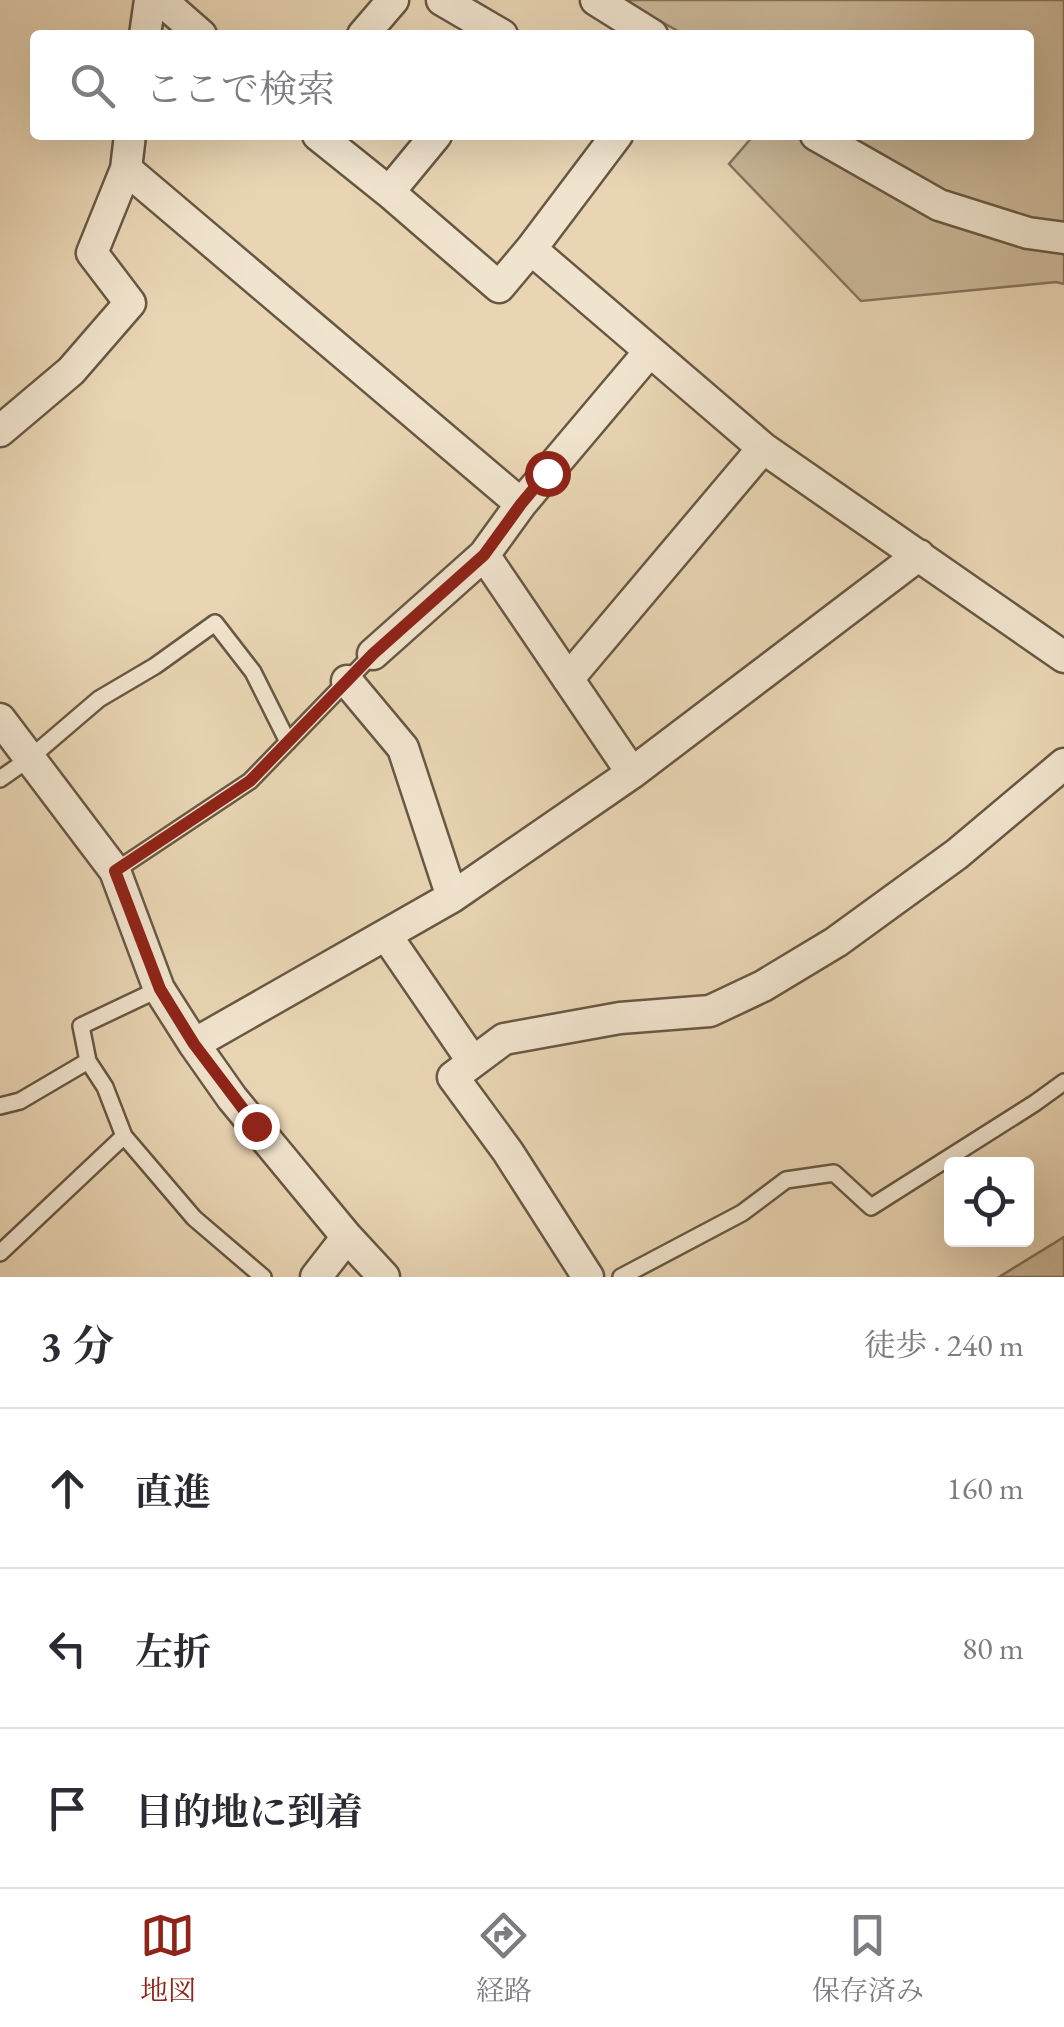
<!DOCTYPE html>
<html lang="ja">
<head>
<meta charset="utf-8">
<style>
	body { margin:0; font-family:"EB Garamond","Noto Serif JP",serif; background:#f2f2f3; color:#2b2b33 }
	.controls { position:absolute; right:30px; bottom:30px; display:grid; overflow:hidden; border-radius:10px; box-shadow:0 10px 40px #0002 }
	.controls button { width:90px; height:90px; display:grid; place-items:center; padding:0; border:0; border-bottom:2px solid #e1e1e2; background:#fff; color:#2b2b33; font:50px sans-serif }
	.stop { position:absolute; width:30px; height:30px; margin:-22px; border:8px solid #8f2418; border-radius:50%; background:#fff }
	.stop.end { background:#8f2418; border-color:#fff; box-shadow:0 2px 10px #0008 }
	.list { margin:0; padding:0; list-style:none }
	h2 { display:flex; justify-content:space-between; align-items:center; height:130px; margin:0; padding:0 40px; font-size:42px }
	h2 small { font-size:32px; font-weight:400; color:#7c7c81 }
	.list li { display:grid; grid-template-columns:65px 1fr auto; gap:30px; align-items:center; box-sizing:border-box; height:160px; padding:0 40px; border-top:2px solid #e1e1e2 }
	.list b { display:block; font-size:38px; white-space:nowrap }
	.list em { font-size:32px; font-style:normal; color:#7c7c81 }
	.icon { flex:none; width:55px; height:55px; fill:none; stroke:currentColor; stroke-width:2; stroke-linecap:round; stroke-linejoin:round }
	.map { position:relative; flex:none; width:1064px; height:1277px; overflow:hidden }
	.search { position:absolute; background:#fff; box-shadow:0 10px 40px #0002; left:30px; right:30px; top:30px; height:110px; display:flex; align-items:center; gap:25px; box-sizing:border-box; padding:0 35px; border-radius:10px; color:#7c7c81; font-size:38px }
	.sheet { height:610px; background:#fff }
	nav { display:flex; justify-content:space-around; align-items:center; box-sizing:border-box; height:140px; border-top:2px solid #e1e1e2; background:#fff; font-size:28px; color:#7c7c81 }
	nav a { display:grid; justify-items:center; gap:5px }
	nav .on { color:#8f2418 }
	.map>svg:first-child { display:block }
	.green { fill:#ccb99a; stroke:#84745c; stroke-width:2.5 }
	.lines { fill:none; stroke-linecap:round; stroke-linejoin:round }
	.service-casing { stroke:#685843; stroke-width:20 }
	.minor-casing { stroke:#685843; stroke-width:35 }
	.service { stroke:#f1e4ce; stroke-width:15 }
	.minor { stroke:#f1e4ce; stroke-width:30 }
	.route { stroke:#8f2418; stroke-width:12 }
</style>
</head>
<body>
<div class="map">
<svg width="1064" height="1277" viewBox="0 0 1064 1277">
	<rect width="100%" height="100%" fill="#e9d5b4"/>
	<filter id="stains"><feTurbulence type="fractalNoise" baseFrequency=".002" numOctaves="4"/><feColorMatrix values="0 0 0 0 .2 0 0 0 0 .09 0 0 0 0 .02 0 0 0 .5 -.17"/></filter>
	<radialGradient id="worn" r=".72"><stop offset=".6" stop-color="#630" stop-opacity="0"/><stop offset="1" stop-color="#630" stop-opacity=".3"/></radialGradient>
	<path class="green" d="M623 0H1064V284L1056 282 861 301 729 164 754 135H1029V35H685Z
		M1064 1237V1277H999Z"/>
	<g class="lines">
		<g class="service-casing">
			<path id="service" d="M0 779 30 758 99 699 155 666 215 623 253 672 288 742
				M115 871 250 781 373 654
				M159 989 81 1026 88 1061 105 1087 124 1136 194 1218 263 1277
				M0 1106 20 1101 88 1061
				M0 1253 124 1136
				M621 1277 742 1213 786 1180 834 1173 871 1207 1035 1103 1064 1082"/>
		</g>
		<g class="minor-casing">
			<path id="minor" d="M161 0 201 35
				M442 0 502 35
				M596 0 652 35
				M145 35 150 0
				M363 35 393 0
				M130 135 126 169 521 504
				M318 135 389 192 499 287 531 249
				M617 135 531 249 763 448 1064 657
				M816 135 939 205 1028 233 1064 238
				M389 192 436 135
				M0 431 71 371 130 303 92 253 126 169
				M484 555 632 773 919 555
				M373 654 484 555 521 504 650 351
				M568 679 763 448
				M347 681 403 748 452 897
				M0 719 115 871 159 989 194 1044 232 1098 347 1237 384 1277
				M386 935 473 1062
				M194 1044 452 897 632 773
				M316 1277 347 1237
				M588 1277 508 1152 453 1077 504 1039 620 1018 710 1011 763 986 836 942 957 854 1064 764"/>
		</g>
		<use href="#service" class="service"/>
		<use href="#minor" class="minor"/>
	</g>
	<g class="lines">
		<path class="route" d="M256 1126 194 1044 160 989 115 871 250 781 373 654 484 555 521 504 547 473"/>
	</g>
	<rect width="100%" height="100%" filter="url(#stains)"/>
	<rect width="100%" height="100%" fill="url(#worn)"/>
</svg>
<div class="controls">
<button><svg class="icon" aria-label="locate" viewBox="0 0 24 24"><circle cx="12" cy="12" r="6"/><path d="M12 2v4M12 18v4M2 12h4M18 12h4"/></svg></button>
</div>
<div class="stop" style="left:547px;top:473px"></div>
<div class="stop end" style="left:256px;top:1126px"></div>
<div class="search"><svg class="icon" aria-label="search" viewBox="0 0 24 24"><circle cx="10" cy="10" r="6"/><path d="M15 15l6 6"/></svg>ここで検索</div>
</div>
<section class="sheet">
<h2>3 分<small>徒歩 · 240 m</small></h2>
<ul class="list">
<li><svg class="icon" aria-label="ahead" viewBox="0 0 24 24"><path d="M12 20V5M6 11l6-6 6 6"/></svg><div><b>直進</b></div><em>160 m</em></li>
<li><svg class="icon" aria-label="left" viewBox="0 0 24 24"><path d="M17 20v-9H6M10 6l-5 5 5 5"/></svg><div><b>左折</b></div><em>80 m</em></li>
<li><svg class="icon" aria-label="arrive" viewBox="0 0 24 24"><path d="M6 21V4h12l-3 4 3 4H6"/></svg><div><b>目的地に到着</b></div></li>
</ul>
</section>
<nav>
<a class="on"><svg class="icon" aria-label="map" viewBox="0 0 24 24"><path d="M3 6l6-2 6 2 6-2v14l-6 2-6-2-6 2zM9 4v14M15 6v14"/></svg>地図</a>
<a><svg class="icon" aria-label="directions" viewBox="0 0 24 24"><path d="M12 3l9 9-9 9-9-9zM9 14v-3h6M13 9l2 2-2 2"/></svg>経路</a>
<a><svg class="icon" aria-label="saved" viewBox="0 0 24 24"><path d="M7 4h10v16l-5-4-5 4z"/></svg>保存済み</a>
</nav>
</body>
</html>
